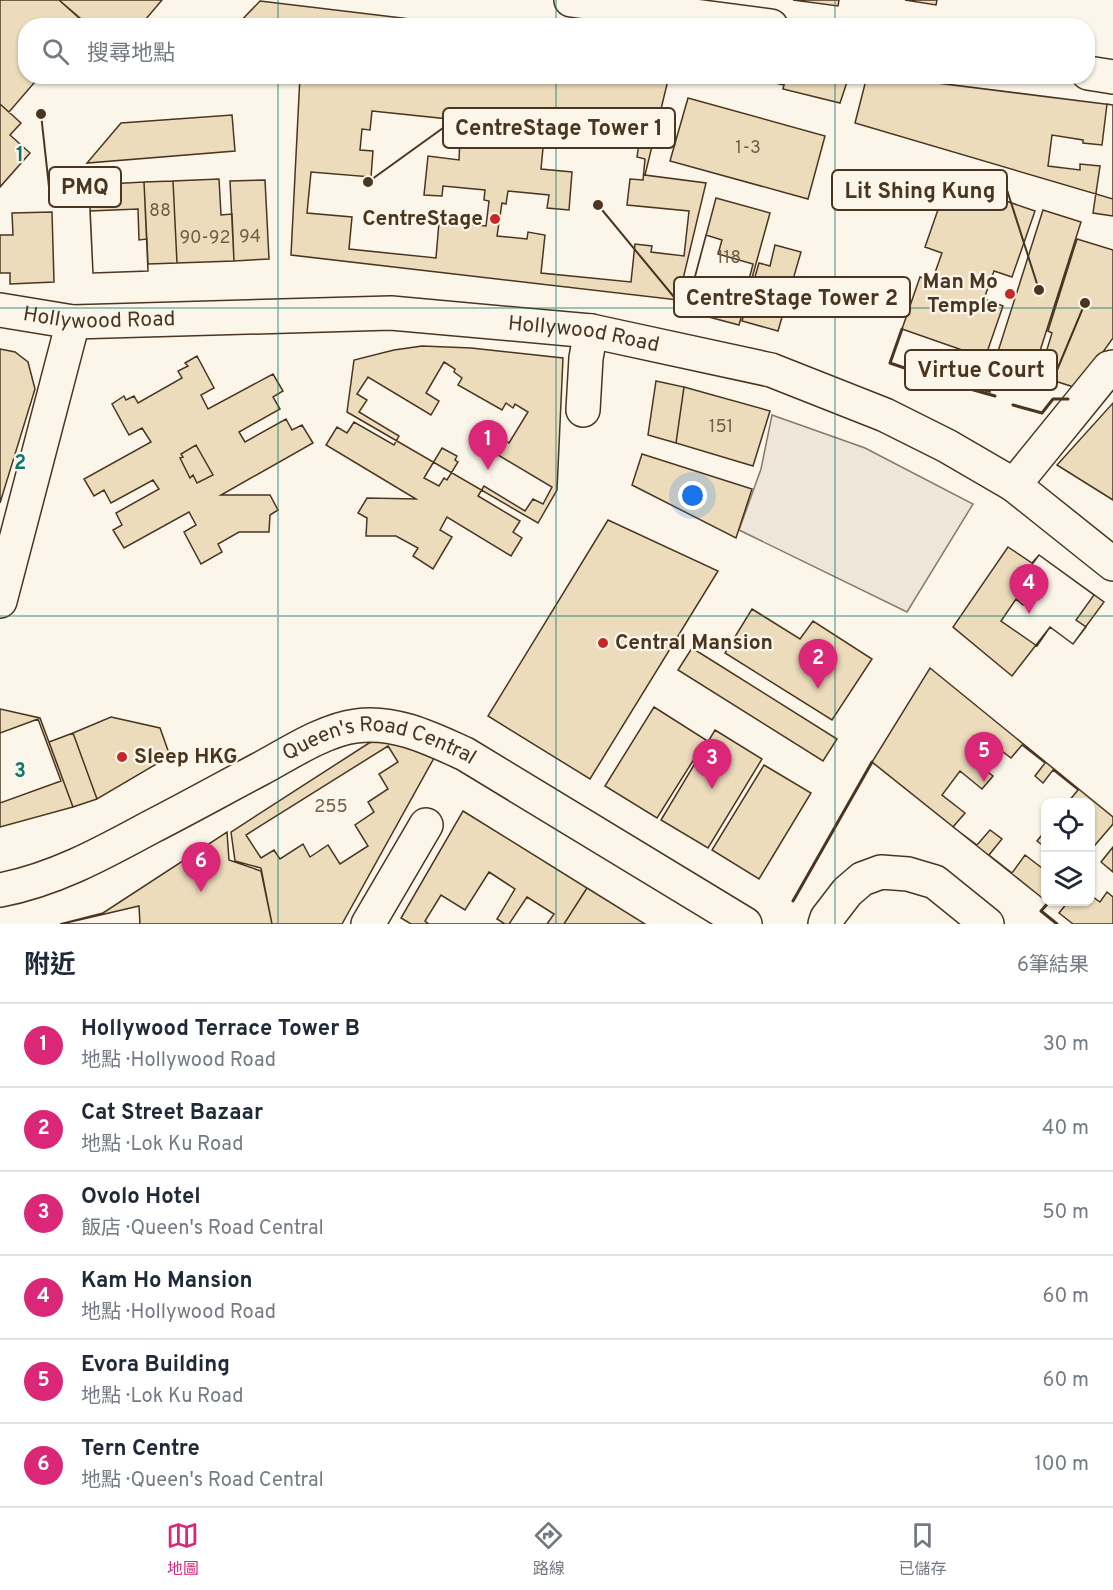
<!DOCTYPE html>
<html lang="zh-TW">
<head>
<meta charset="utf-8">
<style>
	body { margin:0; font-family:Overpass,"Noto Sans TC",sans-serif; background:#f6f6f7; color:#1f2937 }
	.controls { position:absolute; right:18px; bottom:18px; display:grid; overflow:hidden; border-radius:12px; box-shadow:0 2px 4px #0004 }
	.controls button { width:54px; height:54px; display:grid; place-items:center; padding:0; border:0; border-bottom:2px solid #e0e1e3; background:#fff; color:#1f2937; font:30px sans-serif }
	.you { position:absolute; left:693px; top:496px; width:21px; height:21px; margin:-15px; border:4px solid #fff; border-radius:50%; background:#1a73e8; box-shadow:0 0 0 9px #1a73e833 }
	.badge { display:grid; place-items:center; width:39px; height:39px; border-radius:50%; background:#db2777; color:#fff; font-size:20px; font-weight:700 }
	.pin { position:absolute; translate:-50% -50px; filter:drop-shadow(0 2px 3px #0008) }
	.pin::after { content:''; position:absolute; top:32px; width:21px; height:18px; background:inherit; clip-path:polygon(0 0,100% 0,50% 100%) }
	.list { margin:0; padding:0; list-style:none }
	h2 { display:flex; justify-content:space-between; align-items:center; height:78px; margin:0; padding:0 24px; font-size:26px }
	h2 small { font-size:20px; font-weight:400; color:#747a83 }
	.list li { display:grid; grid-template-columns:39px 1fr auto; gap:18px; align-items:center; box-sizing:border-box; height:84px; padding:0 24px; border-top:2px solid #e0e1e3 }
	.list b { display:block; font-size:22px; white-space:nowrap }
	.list p { margin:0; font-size:20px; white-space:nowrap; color:#747a83 }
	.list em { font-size:20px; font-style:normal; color:#747a83 }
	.icon { flex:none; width:33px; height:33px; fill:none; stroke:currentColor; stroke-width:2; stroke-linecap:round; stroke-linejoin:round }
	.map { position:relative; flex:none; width:1113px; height:924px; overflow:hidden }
	.search { position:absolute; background:#fff; box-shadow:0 2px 4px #0004; left:18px; right:18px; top:18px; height:66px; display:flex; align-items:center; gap:15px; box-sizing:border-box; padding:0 21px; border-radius:24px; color:#747a83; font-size:22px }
	.sheet { height:582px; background:#fff }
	nav { display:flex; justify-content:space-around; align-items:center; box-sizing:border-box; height:84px; border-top:2px solid #e0e1e3; background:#fff; font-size:16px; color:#747a83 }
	nav a { display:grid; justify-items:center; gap:3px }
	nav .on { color:#db2777 }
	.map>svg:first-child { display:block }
	.green { fill:#ede6d9; stroke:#887966; stroke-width:1.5 }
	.building { fill:#ecdcbc; stroke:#4a3520; stroke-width:1.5; fill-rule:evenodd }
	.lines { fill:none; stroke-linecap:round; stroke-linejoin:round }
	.minor-casing { stroke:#4a3520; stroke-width:36 }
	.major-casing { stroke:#4a3520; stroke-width:36 }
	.minor { stroke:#fbf6e9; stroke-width:33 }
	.major { stroke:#fbf6e9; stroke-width:33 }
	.wall { stroke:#4a3520; stroke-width:3 }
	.grid { fill:none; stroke:#0f766e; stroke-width:1.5; stroke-opacity:0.55 }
	.poi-dot { fill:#c62828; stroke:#fbf6e9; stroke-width:2 }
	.labels { text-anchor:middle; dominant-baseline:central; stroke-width:4.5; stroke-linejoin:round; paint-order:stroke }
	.number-label { font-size:18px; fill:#725f47 }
	.poi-label { font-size:21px; font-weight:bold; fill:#4a3520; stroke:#fbf6e9; text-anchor:end }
	.street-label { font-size:21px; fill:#4a3520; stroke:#fbf6e9 }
	.grid-label { font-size:20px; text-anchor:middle; font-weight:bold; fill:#0f766e; stroke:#fbf6e9; stroke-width:4.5; stroke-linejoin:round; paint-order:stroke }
	.leader { fill:none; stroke:#4a3520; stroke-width:2 }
	.callout-dot { fill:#4a3520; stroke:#fbf6e9; stroke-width:2 }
	.callout { fill:#fbf6e9; stroke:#4a3520; stroke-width:2 }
	.callout-label { font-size:22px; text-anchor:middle; font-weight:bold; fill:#4a3520 }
</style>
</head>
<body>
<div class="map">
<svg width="1113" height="924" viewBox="0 0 1113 924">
	<rect width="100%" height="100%" fill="#fbf6e9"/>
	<path class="green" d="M772 415 865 448 973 504 907 612 739 530 761 469Z"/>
	<path class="building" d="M0 0H59L87 24 26 26V76H40L9 112 0 104Z
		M59 0H162L140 26H113L108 21 104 26H88Z
		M793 0H839L838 6Z
		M905 0H937L936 5Z
		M260 1 469 26H236Z
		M300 76H669L645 175 706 183 678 300 291 255Z
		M723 76H786L784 85 751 77 749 83Z
		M786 76H849L840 103 783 89Z
		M867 76H881L1113 105V199L855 123Z
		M688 98 825 136 808 199 670 161Z
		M0 104 21 123 10 135 30 153 0 187Z
		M1107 104 1113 105V216L1093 213 1100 166 1080 164V170L1048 166 1052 135 1083 140V143L1102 145Z
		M372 111 458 120 456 139H460L459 160 428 156 424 195 442 196 443 186 485 190 484 200 489 201 486 226 439 222 436 258 349 249 352 217 307 213 311 172 371 177 373 151 360 150 362 129 370 130Z
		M232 115 235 151 87 163 121 123Z
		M552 128 640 137 637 157 645 159 643 180 630 179 627 205 689 211 684 256 651 252 652 246 635 244 631 282 541 273 545 235 528 232 527 239 497 236 502 203 506 204 508 191 549 195 547 208 569 210 572 172 541 169 543 148H550Z
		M219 179 221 215 232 214 234 261 177 263 173 181Z
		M265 180 269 259 234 261 230 181Z
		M173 181 177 263 148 264 144 182Z
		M948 181 1035 211 1012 277 994 271 984 299 1003 306 985 358 902 329 920 277 932 281 942 253 925 247Z
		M144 182 148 271 93 273 89 185Z
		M716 198 770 213 739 325 686 311Z
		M138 209 139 240 147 239 148 271 93 273 90 211Z
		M1043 210 1081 222 1033 373 995 361Z
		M52 212 54 282 10 284V273H0V235H13L12 213Z
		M706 235 722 240 718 254 753 264 745 295 718 288 716 298 691 291Z
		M1077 239 1113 250V338L1077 388 1039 376 1052 333 1048 331Z
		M775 245 801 252 778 331 742 321 759 263 770 266Z
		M422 346 471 348 563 358 557 490 538 523 347 412 354 360 394 350Z
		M0 349 15 352 28 362 35 389 0 503Z
		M197 356 214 388 201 395 208 409 273 374 283 391 273 397 280 409 239 432 245 442 286 419 292 430 302 425 313 443 221 495H270L278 510 270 515 269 532H239L218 544 222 552 201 564 184 532 196 525 189 512 124 548 113 530 122 525 116 513 159 489 153 480 111 503 104 490 94 496 84 479 151 442 142 428 129 435 112 404 124 396 126 400 134 396 138 403 182 378 178 371 188 366 185 363ZM196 445 213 475 197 483 193 475 190 478 180 458 183 457 181 454Z
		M444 362 455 369 454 372 462 378 458 385 502 410 506 403 513 408 515 404 528 412 509 443 497 435 488 449 552 487 543 504 533 499 525 511 484 486 478 496 520 521 513 532 522 538 511 556 447 517 440 530 452 537 433 569 413 556 418 548 396 536H366L367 518 358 513 367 498 416 499 326 445 337 427 347 433 354 422 394 445 399 436 359 412 367 400 357 394 368 377 431 415 439 401 426 393ZM442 448 457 456 455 460 458 462 447 480 444 478 439 486 424 478Z
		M976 372 993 376 990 392 972 388Z
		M656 381 684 387 676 443 648 435Z
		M684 387 770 411 753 466 676 443Z
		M1113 403V500L1057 465Z
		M196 445 213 475 197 483 193 475 190 478 180 458 183 457 181 454Z
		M642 454 752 489 736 538 632 485Z
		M608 520 718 571 590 779 488 716Z
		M1008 547 1032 563 1039 555 1104 602 1073 644 1050 627 1012 676 953 627Z
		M1039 555 1094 595 1076 620 1086 627 1073 644 1050 627 1037 646 1001 621 1016 599 1023 605 1033 592 1019 582Z
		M752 609 800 639 813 621 872 659 832 720 725 653Z
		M692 648 837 739 823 761 678 670Z
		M930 668 1113 817V824L1090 851V802H1046V901L872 762Z
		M654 707 706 740 657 818 605 786Z
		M0 709 40 718 73 807 0 827Z
		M111 717 160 728 170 756 97 799 73 733Z
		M38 719 61 781 0 803V733Z
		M715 730 762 759 708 848 661 820Z
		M73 733 97 799 73 807 49 742Z
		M389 738 434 758 342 924H272L261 868 235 861 231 832 369 743Z
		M985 738 1011 758 1022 745 1045 763 1035 776 1043 783 1053 770 1078 790 1068 802H1046V830L1037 841 1046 848V871L1025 855 1012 873 989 855 1002 839 990 830 977 845 953 827 965 813 942 795 960 771 982 789 993 776 970 758Z
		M388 746 398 762 379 774 388 789 368 802 374 812 355 825 368 846 340 864 328 845 310 857 303 844 280 859 274 850 261 858 246 835Z
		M764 765 811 793 759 879 712 850Z
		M463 811 587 888 564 924H411L401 918Z
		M227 832 229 860 261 871 272 924H60L103 913Z
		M1113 847V872L1101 862Z
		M489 872 515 889 497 919 505 924H429L425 921 441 895 465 910Z
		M587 888 645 924H564Z
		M1107 892 1113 897V924H1073L1059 913 1068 902H1090V895L1100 902Z
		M527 897 554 914 547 924H509Z
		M139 906 140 924H62Z"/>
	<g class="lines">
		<g class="minor-casing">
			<g id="minor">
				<path d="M571 0 771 26"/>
				<path d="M1088 73 1113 77"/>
				<path id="s1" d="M0 310 73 322 391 313 591 331 771 370 885 415 947 446 1014 485 1113 564"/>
				<path d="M583 410 586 358 591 331"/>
				<path d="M1014 485 1109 368 1113 367"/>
				<path d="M0 601 73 322"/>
				<path d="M368 924 426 825"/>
				<path d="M825 924 827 918 847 892 862 879 881 872 908 874 935 882 987 924"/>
			</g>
		</g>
		<g class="major-casing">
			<g id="major">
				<path id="s2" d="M0 890C54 880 103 853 151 827 188 808 224 788 260 769 288 754 324 730 356 726 394 720 432 739 465 754L745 924"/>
			</g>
		</g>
		<use href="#minor" class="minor"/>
		<use href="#major" class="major"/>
		<path class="wall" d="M902 329 890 363 925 375
			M938 380 995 396
			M1013 405 1042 413 1053 399H1068
			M793 901 872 762
			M1048 903 1041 911 1057 924"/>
	</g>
	<path class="grid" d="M278 0V26M556 0V26M835 0V26M278 76V924M556 76V924M835 76V924M0 308H1113M0 616H1113"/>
	<g class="poi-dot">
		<circle cx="495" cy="219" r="6"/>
		<circle cx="1010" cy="294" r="6"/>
		<circle cx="603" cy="643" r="6"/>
		<circle cx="122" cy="757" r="6"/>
	</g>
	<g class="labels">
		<g class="number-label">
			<text x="748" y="148">1-3</text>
			<text x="160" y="211">88</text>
			<text x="250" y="237">94</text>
			<text x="205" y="238">90-92</text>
			<text x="729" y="258">118</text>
			<text x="721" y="427">151</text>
			<text x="331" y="807">255</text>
		</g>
		<g class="poi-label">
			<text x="483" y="219">CentreStage</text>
			<text x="998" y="282">Man Mo<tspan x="998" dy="24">Temple</tspan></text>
			<text x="615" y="643" text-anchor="start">Central Mansion</text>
			<text x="134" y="757" text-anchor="start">Sleep HKG</text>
		</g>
		<g class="street-label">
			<text stroke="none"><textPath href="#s1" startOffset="100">Hollywood Road</textPath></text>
			<text stroke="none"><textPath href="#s1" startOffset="586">Hollywood Road</textPath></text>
			<text stroke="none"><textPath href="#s2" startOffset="417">Queen's Road Central</textPath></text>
		</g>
	</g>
	<g class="grid-label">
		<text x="20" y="161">1</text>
		<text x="20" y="469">2</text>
		<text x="20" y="777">3</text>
	</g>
	<path class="leader" d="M368 182L443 128M41 114L49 187M1039 290L1007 190M598 205L674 297M1085 303L1057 370"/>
	<g class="callout-dot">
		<circle cx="368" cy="182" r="6"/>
		<circle cx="41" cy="114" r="6"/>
		<circle cx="1039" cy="290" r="6"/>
		<circle cx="598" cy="205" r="6"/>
		<circle cx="1085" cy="303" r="6"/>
	</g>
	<g class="callout">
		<rect x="443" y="108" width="232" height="40" rx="6"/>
		<rect x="49" y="167" width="72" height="40" rx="6"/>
		<rect x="832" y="170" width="175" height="40" rx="6"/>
		<rect x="674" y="277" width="236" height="40" rx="6"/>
		<rect x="905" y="350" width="152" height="40" rx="6"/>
	</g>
	<g class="callout-label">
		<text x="559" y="135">CentreStage Tower 1</text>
		<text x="85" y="194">PMQ</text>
		<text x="920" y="198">Lit Shing Kung</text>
		<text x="792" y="305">CentreStage Tower 2</text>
		<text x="981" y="377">Virtue Court</text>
	</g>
</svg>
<div class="controls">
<button><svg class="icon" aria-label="locate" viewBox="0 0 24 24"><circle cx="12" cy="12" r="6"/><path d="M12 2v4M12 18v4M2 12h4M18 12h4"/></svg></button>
<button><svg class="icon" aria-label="layers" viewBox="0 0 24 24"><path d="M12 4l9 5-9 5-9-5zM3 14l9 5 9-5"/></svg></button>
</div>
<div class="you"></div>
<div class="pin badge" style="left:488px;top:470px">1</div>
<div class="pin badge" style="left:818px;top:689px">2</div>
<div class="pin badge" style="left:712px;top:789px">3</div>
<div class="pin badge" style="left:1029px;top:614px">4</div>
<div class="pin badge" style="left:984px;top:782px">5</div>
<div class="pin badge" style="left:201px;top:892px">6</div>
<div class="search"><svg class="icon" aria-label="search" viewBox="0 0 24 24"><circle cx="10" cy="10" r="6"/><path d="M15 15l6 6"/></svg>搜尋地點</div>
</div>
<section class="sheet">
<h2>附近<small>6筆結果</small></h2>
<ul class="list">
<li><span class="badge">1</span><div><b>Hollywood Terrace Tower B</b><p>地點 · Hollywood Road</p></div><em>30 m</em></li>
<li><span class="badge">2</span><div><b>Cat Street Bazaar</b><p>地點 · Lok Ku Road</p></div><em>40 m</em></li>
<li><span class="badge">3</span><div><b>Ovolo Hotel</b><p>飯店 · Queen's Road Central</p></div><em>50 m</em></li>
<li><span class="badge">4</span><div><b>Kam Ho Mansion</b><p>地點 · Hollywood Road</p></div><em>60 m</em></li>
<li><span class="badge">5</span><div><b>Evora Building</b><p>地點 · Lok Ku Road</p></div><em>60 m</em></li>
<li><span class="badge">6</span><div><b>Tern Centre</b><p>地點 · Queen's Road Central</p></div><em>100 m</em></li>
</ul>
</section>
<nav>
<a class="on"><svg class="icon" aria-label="map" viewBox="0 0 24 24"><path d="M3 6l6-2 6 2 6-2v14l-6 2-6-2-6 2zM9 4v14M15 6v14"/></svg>地圖</a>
<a><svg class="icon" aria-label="directions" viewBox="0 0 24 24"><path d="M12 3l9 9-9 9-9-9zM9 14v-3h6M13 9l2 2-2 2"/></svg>路線</a>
<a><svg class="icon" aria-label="saved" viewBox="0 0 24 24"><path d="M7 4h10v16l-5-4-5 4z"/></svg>已儲存</a>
</nav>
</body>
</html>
